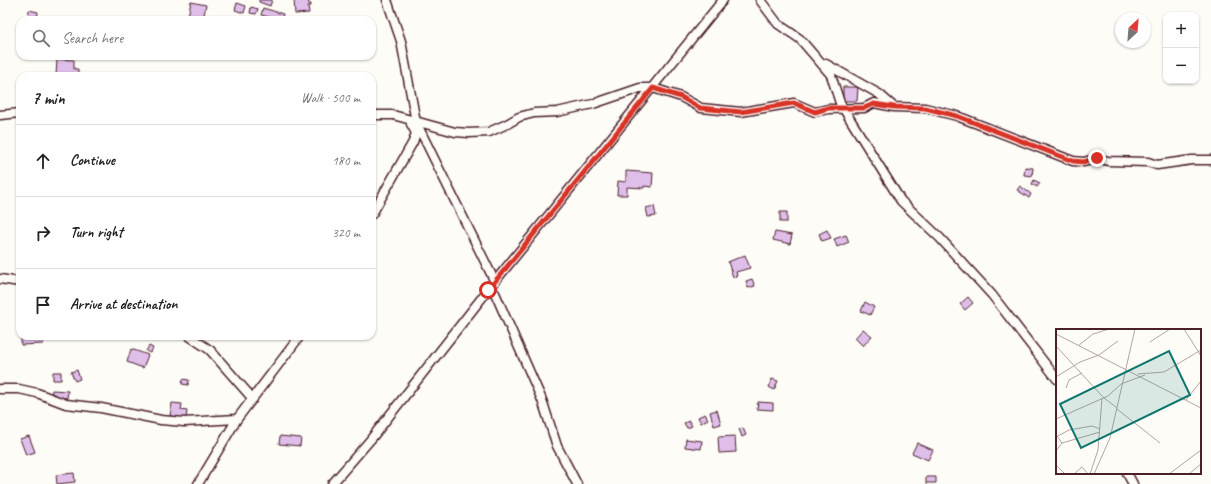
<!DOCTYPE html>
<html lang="en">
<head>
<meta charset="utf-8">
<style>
	body { margin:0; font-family:Caveat,sans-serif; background:#f2f2f2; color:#222 }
	.controls { position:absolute; right:12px; top:12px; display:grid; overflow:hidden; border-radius:8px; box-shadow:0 1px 3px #0004 }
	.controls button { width:36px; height:36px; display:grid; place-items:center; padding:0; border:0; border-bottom:1px solid #e0e0e0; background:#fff; color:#222; font:20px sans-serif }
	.compass { position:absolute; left:1115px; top:12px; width:36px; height:36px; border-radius:50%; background:#fff; box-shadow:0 1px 3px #0004; rotate:26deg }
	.stop { position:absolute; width:12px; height:12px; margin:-9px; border:3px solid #d93025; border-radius:50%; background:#fff }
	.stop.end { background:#d93025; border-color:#fff; box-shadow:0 1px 4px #0008 }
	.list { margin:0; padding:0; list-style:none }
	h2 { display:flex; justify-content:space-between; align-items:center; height:52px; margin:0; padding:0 16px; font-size:17px }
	h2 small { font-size:13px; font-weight:400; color:#767676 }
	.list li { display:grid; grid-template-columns:26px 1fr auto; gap:12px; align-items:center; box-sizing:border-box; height:72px; padding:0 16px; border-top:1px solid #e0e0e0 }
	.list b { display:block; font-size:15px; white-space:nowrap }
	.list em { font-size:13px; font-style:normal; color:#767676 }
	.icon { flex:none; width:22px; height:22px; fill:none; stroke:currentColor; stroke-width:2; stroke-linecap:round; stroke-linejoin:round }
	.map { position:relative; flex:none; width:1211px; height:484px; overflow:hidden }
	.search { position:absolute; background:#fff; box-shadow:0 1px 3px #0004; left:16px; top:16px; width:360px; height:44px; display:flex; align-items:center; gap:10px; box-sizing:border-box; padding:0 14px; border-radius:12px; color:#767676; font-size:15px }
	.panel { position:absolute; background:#fff; box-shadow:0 1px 3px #0004; left:16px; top:72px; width:360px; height:268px; border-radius:12px }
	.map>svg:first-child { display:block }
	.building { fill:#dfbeea; stroke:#4a1f2b }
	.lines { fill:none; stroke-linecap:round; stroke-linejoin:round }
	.street-casing { stroke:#4a1f2b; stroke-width:11 }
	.street { stroke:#fdfcf7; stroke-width:8 }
	.route { stroke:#d93025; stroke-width:5 }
	.inset-road { fill:none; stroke:#b5a4a5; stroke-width:1 }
	.view { fill:#0f766e; fill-opacity:0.15; stroke:#0f766e; stroke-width:2 }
	.inset-edge { fill:none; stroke:#4a1f2b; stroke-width:2 }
</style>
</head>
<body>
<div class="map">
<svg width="1211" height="484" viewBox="0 0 1211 484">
	<rect width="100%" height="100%" fill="#fdfcf7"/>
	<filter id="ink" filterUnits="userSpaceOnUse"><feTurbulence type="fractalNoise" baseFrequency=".025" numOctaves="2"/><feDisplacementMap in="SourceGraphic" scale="8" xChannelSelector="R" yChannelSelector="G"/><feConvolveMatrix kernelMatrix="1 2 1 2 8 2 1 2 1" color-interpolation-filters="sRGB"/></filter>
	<g filter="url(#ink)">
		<path class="building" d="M259 0H272L270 6 259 2Z
			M294 0H308L309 4H311V6H308L309 13 295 14Z
			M191 2 206 5 203 20 188 16Z
			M237 3 246 6 244 13 235 10Z
			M251 7 258 9 256 14 250 13Z
			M263 8 283 14 281 20 261 15Z
			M29 10 38 12 37 20H28Z
			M57 59 74 60V69H78V76H56Z
			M843 87H858L857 101H843Z
			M1025 167 1033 168 1032 176 1024 175Z
			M626 171 653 173 652 187 644 186V188L627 187V195H617L618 181 626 182Z
			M1034 180 1040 183 1037 187 1032 184Z
			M1020 186 1031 194 1029 198 1017 190Z
			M654 206 656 216 648 217 646 208Z
			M780 212H787V222H780Z
			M827 230 831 238 822 241 819 234Z
			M775 232 792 235 790 244 773 240Z
			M846 235 849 242 837 247 834 239Z
			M745 255 750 268 736 272 737 276 733 277 728 262Z
			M752 279 755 286 748 288 746 281Z
			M968 297 973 303 965 310 960 304Z
			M865 302 874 307 870 315 861 311Z
			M863 329 872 336 863 346 855 338Z
			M21 337H43V344L21 345Z
			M149 346 153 348 150 353 146 351Z
			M131 349 148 355 143 368 127 362Z
			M77 370 80 379 75 381 71 372Z
			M53 372H61V380H53Z
			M183 379 189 380 188 385 182 384Z
			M772 379 778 381 774 390 769 387Z
			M52 390 68 391 67 398 51 396Z
			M758 402 773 403V410L757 409Z
			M172 403 182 404 181 410 187 411 186 418 170 416Z
			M717 410 721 424 714 426 710 412Z
			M705 414 708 419 701 423 698 417Z
			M689 421 692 426 687 428 684 423Z
			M743 428 746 435 742 437 739 429Z
			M29 436 35 452 26 455 20 439Z
			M280 436 301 438 300 446 279 444Z
			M735 436 736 452 719 453 718 437Z
			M686 439 702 441 701 449 685 447Z
			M917 443 933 450 928 460 912 453Z
			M74 473 75 482 57 484 56 475Z
			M926 477H936V483H926Z"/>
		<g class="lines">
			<g class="street-casing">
				<path id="street" d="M387 0 401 41 416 122 495 282
					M760 0 778 24 800 39 831 75 840 103 901 201 940 238 992 295 1057 379
					M826 64 879 94 894 107 925 108 957 116 1073 161 1084 162 1097 158 1108 161 1148 162 1157 165 1192 160H1211
					M0 115 20 113
					M372 115H393L455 132 469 133 489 132 507 124 519 117 534 113 557 112 593 104 640 88H653L681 97 701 108 741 112 794 103 815 112 828 109 864 108 874 103 894 107
					M372 214 413 142 416 133 411 124
					M0 279 20 282
					M488 290 495 293 542 400 557 446 577 484
					M189 336 210 350 253 399
					M0 389H19L37 393 66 404 101 408 161 420 184 422 237 419
					M1127 473 1133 484
					M198 484 237 419 300 336
					M332 484 371 439 488 290 723 0"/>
			</g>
			<use href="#street" class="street"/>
		</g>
	</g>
	<g class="lines" filter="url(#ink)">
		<path class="route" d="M488 290 653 88 681 97 700 108 721 110 741 112 794 103 815 112 828 108H864L874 104 894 107 925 108 957 116 1073 161 1084 162 1097 158"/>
	</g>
	<g transform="translate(1056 329)">
		<rect width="145" height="145" fill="#fdfcf7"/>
		<path class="inset-road" d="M128 0 145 27M0 5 145 79M94 13 114 0M0 17 47 68 61 79M22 17 37 5 53 0M82 45 108 43 145 21M0 48 24 33 43 26 62 12M10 59 13 51 26 44M130 71 145 52M61 80 104 114M0 90 52 67 65 55 89 46M0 108 13 101 36 97 44 100M6 114 44 103M0 122 6 114 1 107M0 136 9 145M18 145 26 138 32 145M34 145 42 121 46 69M38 145 54 109 79 0M113 145 145 121M133 145 145 135"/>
		<path class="view" d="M113 22 134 66 25 119 4 75Z"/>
		<rect width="145" height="145" class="inset-edge"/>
	</g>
</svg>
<div class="controls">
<button>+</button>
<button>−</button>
</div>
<svg class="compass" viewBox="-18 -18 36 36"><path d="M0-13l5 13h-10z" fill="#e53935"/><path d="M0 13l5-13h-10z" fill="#767676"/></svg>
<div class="stop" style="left:488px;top:290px"></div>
<div class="stop end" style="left:1097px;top:158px"></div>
<div class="search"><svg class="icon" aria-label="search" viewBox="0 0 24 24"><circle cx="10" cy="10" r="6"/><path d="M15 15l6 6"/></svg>Search here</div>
<section class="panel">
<h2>7 min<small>Walk · 500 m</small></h2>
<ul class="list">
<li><svg class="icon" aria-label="ahead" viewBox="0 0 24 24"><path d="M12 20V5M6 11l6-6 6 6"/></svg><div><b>Continue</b></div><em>180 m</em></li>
<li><svg class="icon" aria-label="right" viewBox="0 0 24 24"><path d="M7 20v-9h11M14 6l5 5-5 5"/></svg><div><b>Turn right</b></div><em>320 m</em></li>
<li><svg class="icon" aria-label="arrive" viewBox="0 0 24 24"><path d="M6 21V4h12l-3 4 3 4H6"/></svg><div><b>Arrive at destination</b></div></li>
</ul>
</section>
</div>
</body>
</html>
